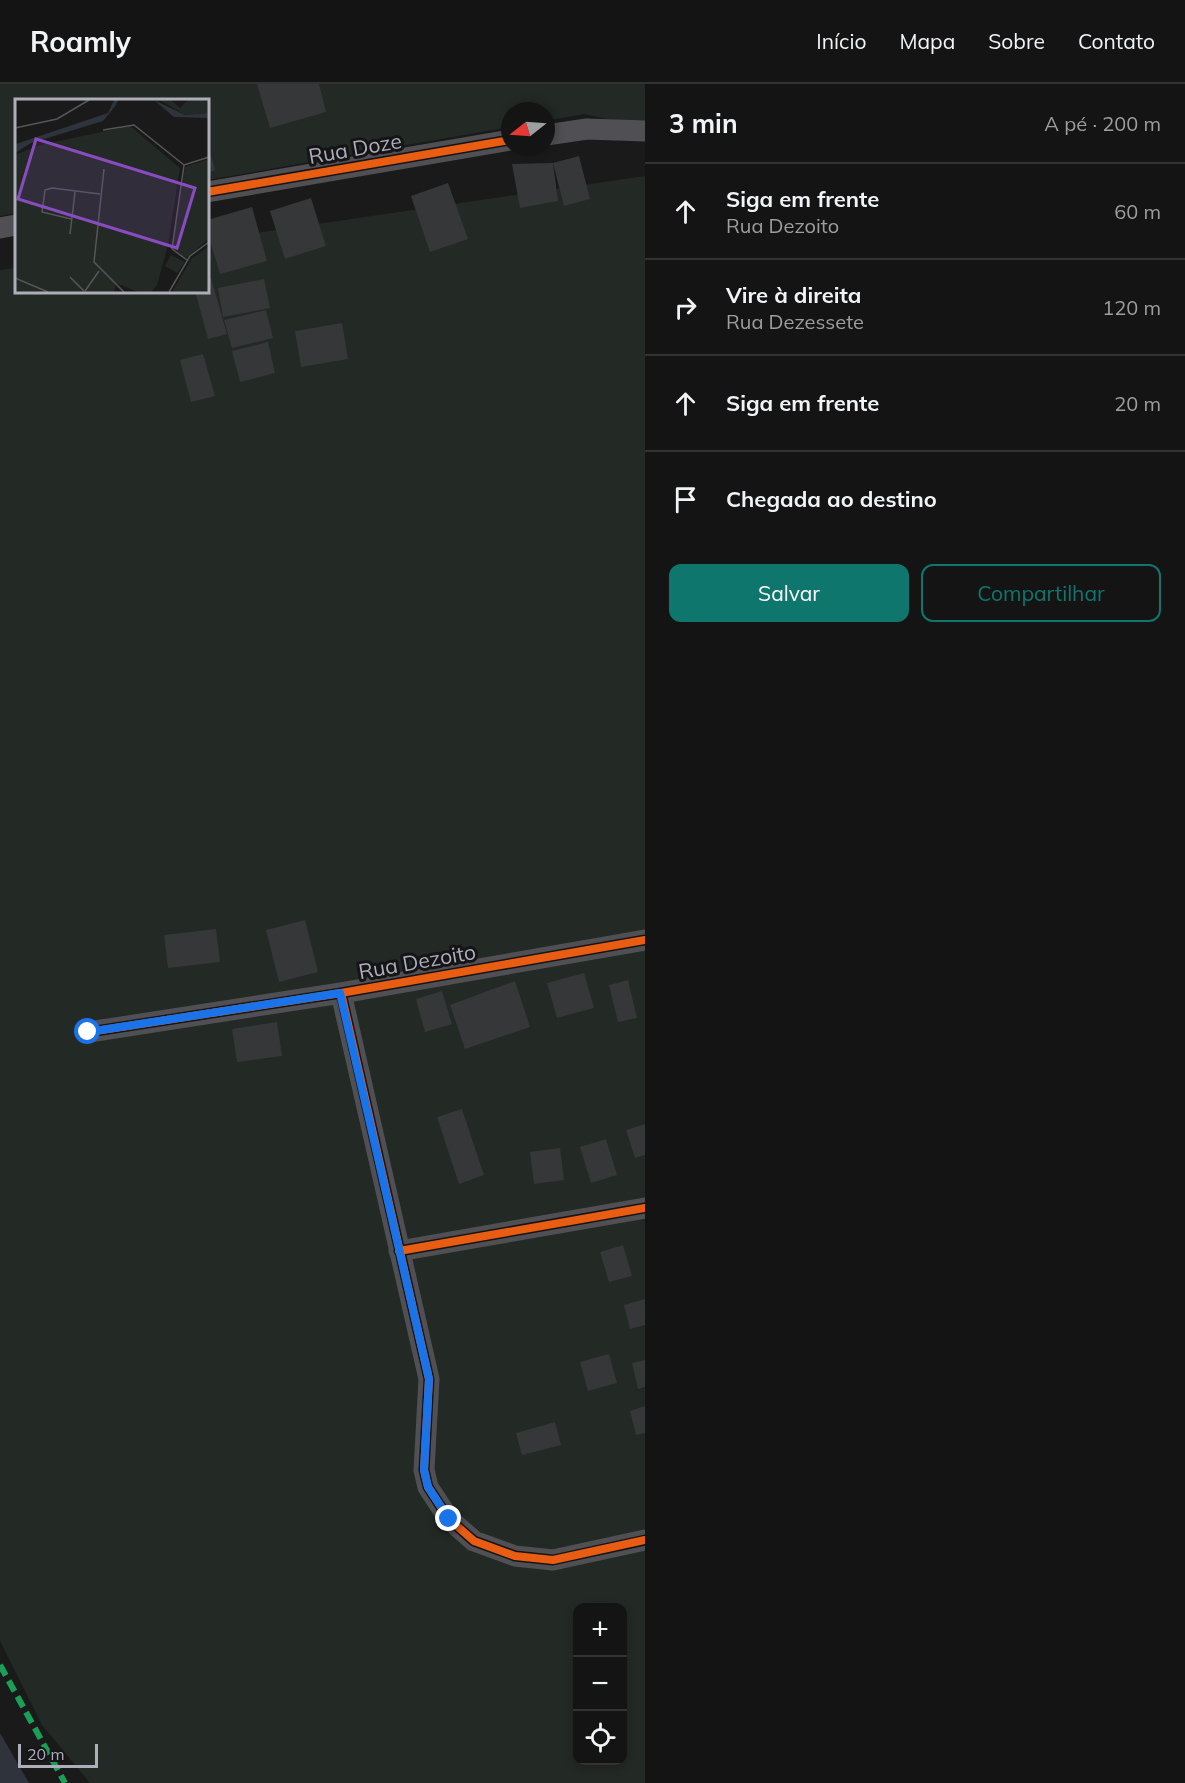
<!DOCTYPE html>
<html lang="pt">
<head>
<meta charset="utf-8">
<style>
	body { margin:0; font-family:Mulish,sans-serif; background:#212122; color:#f1f3f6 }
	.controls { position:absolute; right:18px; bottom:18px; display:grid; overflow:hidden; border-radius:12px; box-shadow:0 3px 9px #0003 }
	.controls button { width:54px; height:54px; display:grid; place-items:center; padding:0; border:0; border-bottom:2px solid #333334; background:#141414; color:#f1f3f6; font:30px sans-serif }
	.compass { position:absolute; left:501px; top:18px; width:54px; height:54px; border-radius:50%; background:#141414; box-shadow:0 3px 9px #0003; rotate:253deg }
	.scale { position:absolute; left:18px; bottom:15px; width:80px; box-sizing:border-box; padding-left:6px; border:3px solid #adaeba; border-top:0; font-size:16px; line-height:21px; white-space:nowrap; color:#adaeba; -webkit-text-stroke:4px #151417; paint-order:stroke }
	.stop { position:absolute; width:18px; height:18px; margin:-14px; border:4px solid #1a73e8; border-radius:50%; background:#fff }
	.stop.end { background:#1a73e8; border-color:#fff; box-shadow:0 2px 6px #0008 }
	.list { margin:0; padding:0; list-style:none }
	h2 { display:flex; justify-content:space-between; align-items:center; height:78px; margin:0; padding:0 24px; font-size:26px }
	h2 small { font-size:20px; font-weight:400; color:#9d9ea0 }
	.list li { display:grid; grid-template-columns:39px 1fr auto; gap:18px; align-items:center; box-sizing:border-box; height:96px; padding:0 24px; border-top:2px solid #333334 }
	.list b { display:block; font-size:22px; white-space:nowrap }
	.list p { margin:0; font-size:20px; white-space:nowrap; color:#9d9ea0 }
	.list em { font-size:20px; font-style:normal; color:#9d9ea0 }
	.actions { display:flex; gap:12px; padding:18px 24px }
	.actions a { flex:1; padding:14px 0; border:2px solid #0f766e; border-radius:12px; text-align:center; font-size:21px; color:#0f766e }
	.actions .main { background:#0f766e; color:#fff }
	.icon { flex:none; width:33px; height:33px; fill:none; stroke:currentColor; stroke-width:2; stroke-linecap:round; stroke-linejoin:round }
	.map { position:relative; flex:none; width:645px; height:1699px; overflow:hidden }
	header { display:flex; align-items:center; gap:36px; box-sizing:border-box; height:84px; padding:0 30px; background:#141414; border-bottom:2px solid #333334 }
	header strong { font-size:28px }
	nav { display:flex; gap:33px; margin-inline-start:auto; font-size:21px }
	main { display:flex }
	aside { flex:1; background:#141414 }
	.map>svg:first-child { display:block }
	.green { fill:#232924; fill-rule:evenodd }
	.water { fill:#2e333c }
	.building { fill:#363738 }
	.lines { fill:none; stroke-linecap:round; stroke-linejoin:round }
	.street { stroke:#505054; stroke-width:21 }
	.quiet { stroke:#1a9f57; stroke-width:6; stroke-dasharray:12 6; stroke-linecap:butt }
	.cycleway-casing { stroke:#151417; stroke-width:11 }
	.cycleway { stroke:#e95d12; stroke-width:8 }
	.route { stroke:#1a73e8; stroke-width:8 }
	.labels { text-anchor:middle; dominant-baseline:central; stroke-width:6; stroke-linejoin:round; paint-order:stroke }
	.street-label { font-size:21px; fill:#adaeba; stroke:#151417 }
	.inset-road { fill:none; stroke:#55555a; stroke-width:1.5 }
	.view { fill:#884cbe; fill-opacity:0.15; stroke:#884cbe; stroke-width:3 }
	.inset-edge { fill:none; stroke:#adaeba; stroke-width:3 }
</style>
</head>
<body>
<header>
<strong>Roamly</strong>
<nav><a>Início</a><a>Mapa</a><a>Sobre</a><a>Contato</a></nav>
</header>
<main>
<div class="map">
<svg width="645" height="1699" viewBox="0 0 645 1699">
	<rect width="100%" height="100%" fill="#1a1a1a"/>
	<path class="green" d="M0 0H645V43L584 30 546 37V27H510V43L207 96V16H16V129L0 132Z
		M645 92V1699H90L42 1641 0 1557V186L16 184V207H207V156ZM578 1524H622V1676H578Z"/>
	<path class="water" d="M0 1649 29 1699H0Z"/>
	<path class="building" d="M257 0H319L326 28 270 44Z
		M207 58 215 86 207 89Z
		M579 72 590 115 564 122 553 79Z
		M553 79 558 117 520 124 512 80Z
		M448 99 468 155 430 168 411 112Z
		M311 114 326 162 285 175 270 127Z
		M252 123 267 177 220 190 207 147V136Z
		M211 194 227 250 208 255 195 207H207V195Z
		M264 195 270 224 223 233 218 204Z
		M266 226 273 254 232 264 224 236Z
		M342 239 348 275 301 283 295 247Z
		M268 258 275 289 240 298 232 267Z
		M203 270 215 312 191 318 180 276Z
		M305 836 318 888 279 898 266 846Z
		M216 845 220 878 168 884 164 851Z
		M584 889 594 924 557 934 547 899Z
		M628 896 637 934 618 938 609 901Z
		M515 897 530 943 465 965 450 921Z
		M442 907 452 940 425 948 416 915Z
		M277 938 282 972 237 978 232 945Z
		M462 1025 484 1091 459 1100 437 1033Z
		M645 1040V1071L635 1074 626 1046Z
		M606 1055 617 1091 591 1099 580 1063Z
		M560 1064 564 1096 534 1100 530 1068Z
		M623 1161 632 1192 609 1198 600 1168Z
		M645 1215V1241L630 1245 624 1221Z
		M609 1270 617 1299 588 1307 580 1278Z
		M645 1276V1303L638 1305 632 1279Z
		M645 1322V1349L636 1351 630 1327Z
		M555 1338 561 1361 522 1371 516 1349Z"/>
	<g class="lines">
		<path class="street" d="M546 51 587 45 645 47
			M207 108 510 56
			M0 144 16 141
			M341 909 429 1295 424 1386 428 1403 449 1435 474 1457 515 1472 553 1476 645 1456
			M89 948 341 909 645 856
			M399 1167 645 1124"/>
		<path class="quiet" d="M0 1581 65 1699"/>
		<g class="cycleway-casing">
			<path id="cycleway" d="M207 108 510 56
				M341 909 429 1295 424 1386 428 1403 449 1435 474 1457 515 1472 553 1476 645 1456
				M89 948 341 909 645 856
				M399 1167 645 1124"/>
		</g>
		<use href="#cycleway" class="cycleway"/>
	</g>
	<g class="lines">
		<path class="route" d="M88 948 340 909 429 1295 424 1386 428 1403 449 1435"/>
	</g>
	<g class="labels">
		<g class="street-label">
			<text transform="translate(355 64) rotate(-10)">Rua Doze</text>
			<text transform="translate(417 877) rotate(-10)">Rua Dezoito</text>
		</g>
	</g>
	<g transform="translate(15 15)">
		<rect width="194" height="194" fill="#1a1a1a"/>
		<path d="M145 1H156L165 9 173 1H193V14L170 16ZM115 27 165 69 153 146 142 186 136 193H123L101 184 99 193H0V56L25 46ZM193 60V141L171 159 157 150 170 68ZM193 148V193H157L177 159ZM156 156 170 163 162 174 150 167Z" fill="#232924"/>
		<path d="M99 1H103L101 6 88 22 16 44 0 54 1 45 93 14ZM139 1 170 16 193 14V19L159 18Z" fill="#2e333c"/>
		<path class="inset-road" d="M0 29 42 20 74 1M88 31 119 26 169 66 157 150 172 161M169 66 194 58M89 70 79 163 109 193M56 120 27 113 30 91 37 89 85 95M55 135 60 93M55 178 69 192M0 179 33 193M70 192 84 172M154 193 175 157 194 143"/>
		<path class="view" d="M21 40 180 89 162 149 3 100Z"/>
		<rect width="194" height="194" class="inset-edge"/>
	</g>
</svg>
<div class="controls">
<button>+</button>
<button>−</button>
<button><svg class="icon" aria-label="locate" viewBox="0 0 24 24"><circle cx="12" cy="12" r="6"/><path d="M12 2v4M12 18v4M2 12h4M18 12h4"/></svg></button>
</div>
<svg class="compass" viewBox="-18 -18 36 36"><path d="M0-13l5 13h-10z" fill="#e53935"/><path d="M0 13l5-13h-10z" fill="#9d9ea0"/></svg>
<div class="scale">20 m</div>
<div class="stop" style="left:88px;top:948px"></div>
<div class="stop end" style="left:449px;top:1435px"></div>
</div>
<aside>
<h2>3 min<small>A pé · 200 m</small></h2>
<ul class="list">
<li><svg class="icon" aria-label="ahead" viewBox="0 0 24 24"><path d="M12 20V5M6 11l6-6 6 6"/></svg><div><b>Siga em frente</b><p>Rua Dezoito</p></div><em>60 m</em></li>
<li><svg class="icon" aria-label="right" viewBox="0 0 24 24"><path d="M7 20v-9h11M14 6l5 5-5 5"/></svg><div><b>Vire à direita</b><p>Rua Dezessete</p></div><em>120 m</em></li>
<li><svg class="icon" aria-label="ahead" viewBox="0 0 24 24"><path d="M12 20V5M6 11l6-6 6 6"/></svg><div><b>Siga em frente</b></div><em>20 m</em></li>
<li><svg class="icon" aria-label="arrive" viewBox="0 0 24 24"><path d="M6 21V4h12l-3 4 3 4H6"/></svg><div><b>Chegada ao destino</b></div></li>
</ul>
<div class="actions"><a class="main">Salvar</a><a>Compartilhar</a></div>
</aside>
</main>
</body>
</html>
